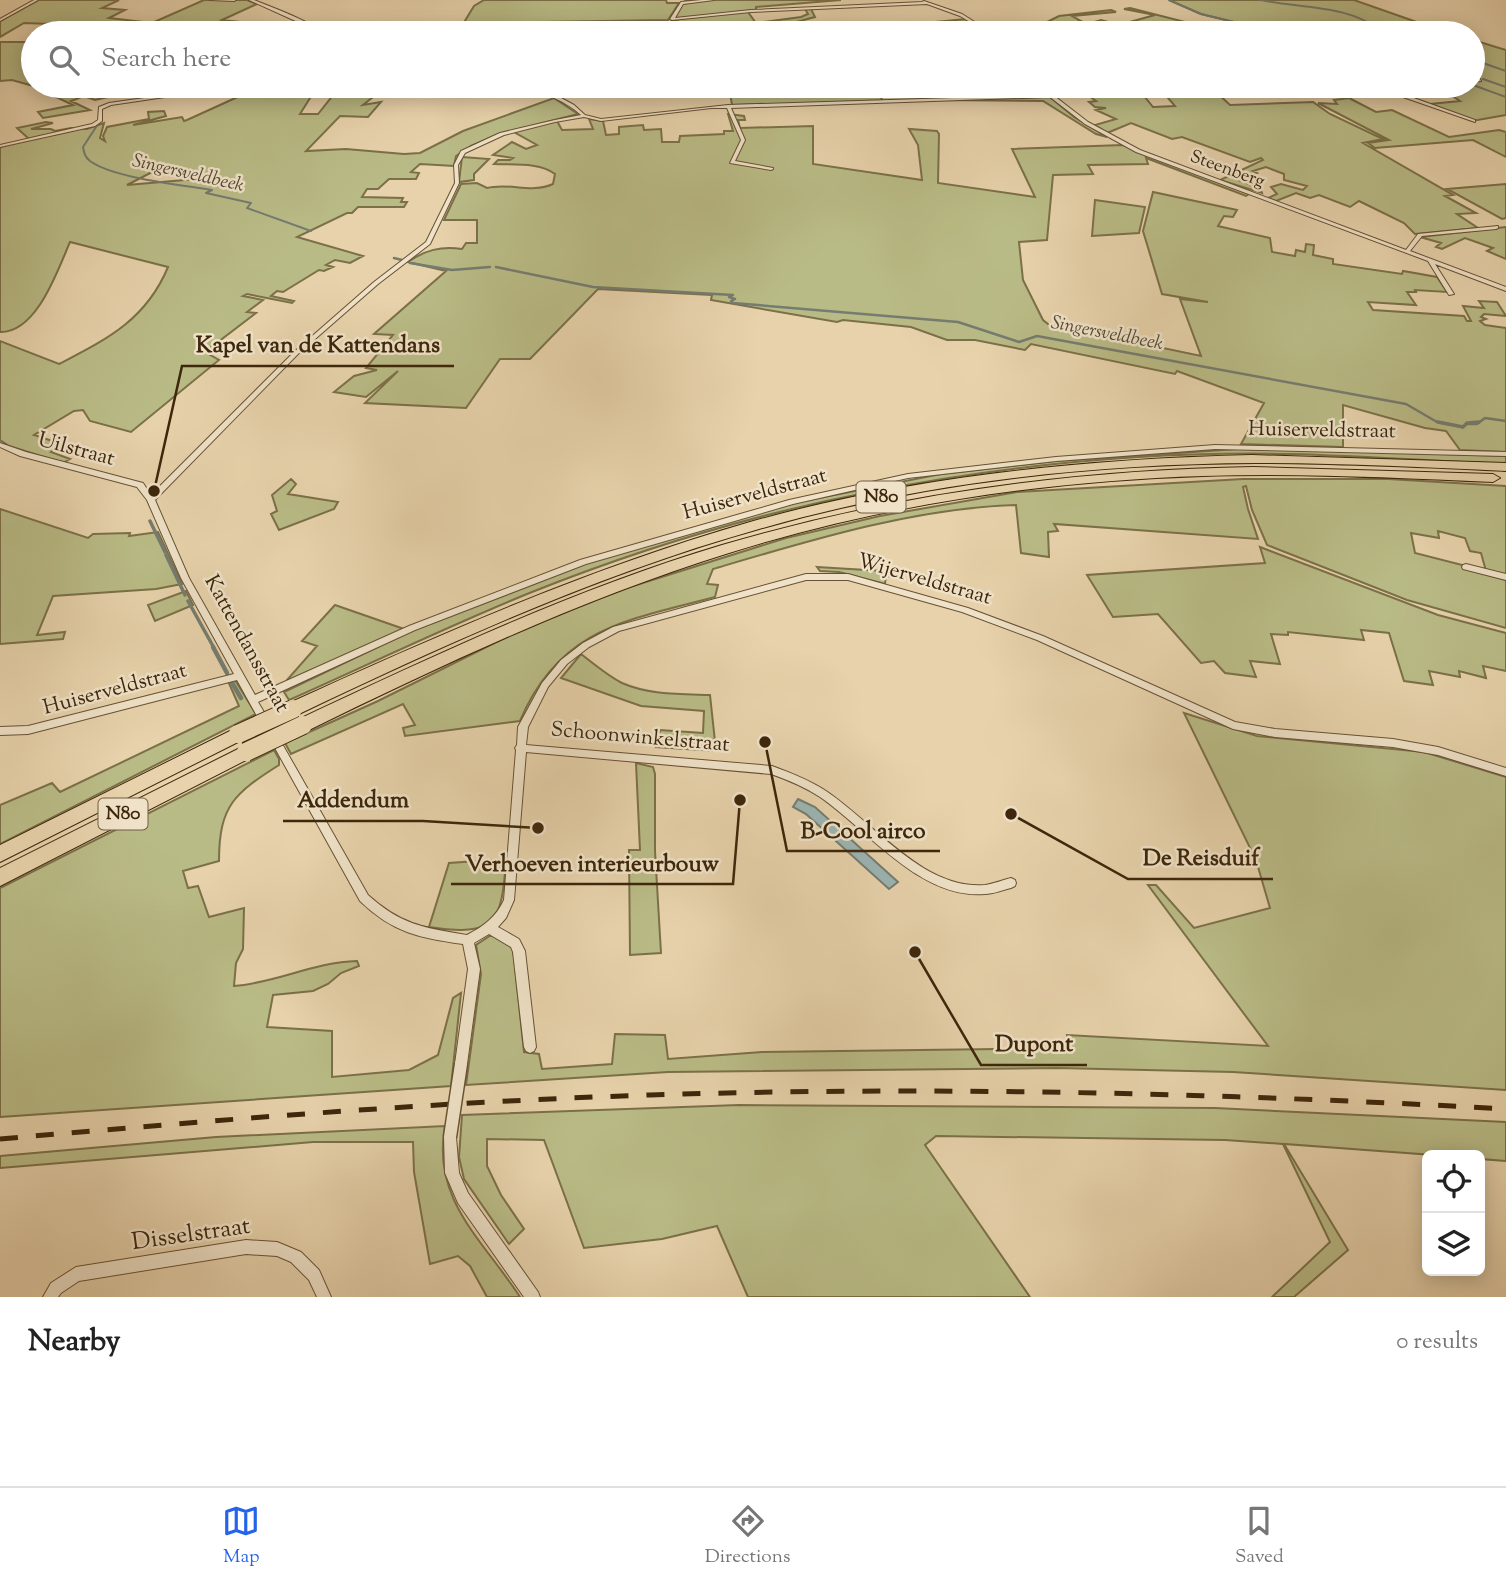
<!DOCTYPE html>
<html lang="en">
<head>
<meta charset="utf-8">
<style>
	body { margin:0; font-family:"Sorts Mill Goudy",serif; background:#f6f6f6; color:#222 }
	.controls { position:absolute; right:21px; bottom:21px; display:grid; overflow:hidden; border-radius:10px; box-shadow:0 4px 18px #0003 }
	.controls button { width:63px; height:63px; display:grid; place-items:center; padding:0; border:0; border-bottom:2px solid #e0e0e0; background:#fff; color:#222; font:35px sans-serif }
	.list { margin:0; padding:0; list-style:none }
	h2 { display:flex; justify-content:space-between; align-items:center; height:91px; margin:0; padding:0 28px; font-size:30px }
	h2 small { font-size:23px; font-weight:400; color:#767676 }
	.icon { flex:none; width:38px; height:38px; fill:none; stroke:currentColor; stroke-width:2; stroke-linecap:round; stroke-linejoin:round }
	.map { position:relative; flex:none; width:1506px; height:1297px; overflow:hidden }
	.search { position:absolute; background:#fff; box-shadow:0 4px 18px #0003; left:21px; right:21px; top:21px; height:77px; display:flex; align-items:center; gap:18px; box-sizing:border-box; padding:0 24px; border-radius:38px; color:#767676; font-size:26px }
	.sheet { height:189px; background:#fff }
	nav { display:flex; justify-content:space-around; align-items:center; box-sizing:border-box; height:98px; border-top:2px solid #e0e0e0; background:#fff; font-size:19px; color:#767676 }
	nav a { display:grid; justify-items:center; gap:4px }
	nav .on { color:#2563eb }
	.map>svg:first-child { display:block }
	.green { fill:#b9bb86; stroke:#7b7048; stroke-width:2; fill-rule:evenodd }
	.water { fill:#9bb5b4; stroke:#757c70; stroke-width:2 }
	.lines { fill:none; stroke-linecap:round; stroke-linejoin:round }
	.stream-far3 { stroke:#757c70; stroke-width:2 }
	.stream-far2 { stroke:#757c70; stroke-width:2.5 }
	.stream-far1 { stroke:#757c70; stroke-width:3.5 }
	.stream { stroke:#757c70; stroke-width:4.5 }
	.street-casing { stroke:#685133; stroke-width:2 }
	.highway-casing { stroke:#3d260b; stroke-width:2 }
	.street { fill:#efe2c8; fill-rule:evenodd }
	.highway { fill:#e7d2ab; fill-rule:evenodd }
	.rail { stroke:#3d260b; stroke-width:5; stroke-dasharray:18 18; stroke-linecap:butt }
	.street-bridge-casing { stroke:#685133; stroke-width:15; stroke-linecap:butt }
	.highway-bridge-casing { stroke:#3d260b; stroke-width:20; stroke-linecap:butt }
	.street-bridge { stroke:#efe2c8; stroke-width:12 }
	.highway-bridge { stroke:#e7d2ab; stroke-width:18 }
	.labels { text-anchor:middle; dominant-baseline:central; stroke-width:5; stroke-linejoin:round; paint-order:stroke }
	.far-street-label { font-size:18px; fill:#3d260b; stroke:#efe2c8 }
	.far-water-label { font-size:19px; font-style:italic; fill:#544a35; stroke:#efe2c8 }
	.shield { fill:#efe2c8; stroke:#725e44; stroke-width:2 }
	.shield-label { font-size:19px; font-weight:bold; fill:#3d260b }
	.street-label { font-size:21px; fill:#3d260b; stroke:#efe2c8 }
	.near-street-label { font-size:24px; fill:#3d260b; stroke:#efe2c8 }
	.leader { fill:none; stroke:#3d260b; stroke-width:2.5 }
	.callout-dot { fill:#3d260b; stroke:#efe2c8; stroke-width:2.5 }
	.callout-label { font-size:23px; text-anchor:middle; font-weight:bold; fill:#3d260b; stroke:#efe2c8; stroke-width:5; stroke-linejoin:round; paint-order:stroke }
</style>
</head>
<body>
<div class="map">
<svg width="1506" height="1297" viewBox="0 0 1506 1297">
	<rect width="100%" height="100%" fill="#e7d2ab"/>
	<filter id="stains"><feTurbulence type="fractalNoise" baseFrequency=".00286" numOctaves="4"/><feColorMatrix values="0 0 0 0 .2 0 0 0 0 .09 0 0 0 0 .02 0 0 0 .5 -.17"/></filter>
	<radialGradient id="worn" r=".72"><stop offset=".6" stop-color="#630" stop-opacity="0"/><stop offset="1" stop-color="#630" stop-opacity=".3"/></radialGradient>
	<path class="green" d="M38 0H119L102 8 125 10 109 18 152 23 204 0H247L257 4 222 20 275 26 260 33H49L66 32 79 25 24 23 0 37V21Z
		M484 0H666L667 3H679L668 20 536 22 510 26 507 33H397L440 23 468 32 460 29 474 6Z
		M685 0H841L756 7V10L748 12 756 23 801 17 808 14 805 9H811L815 17 796 22 804 32 815 33H671V21L676 20 673 19 682 4 686 3Z
		M1169 0H1354L1448 33H1279L1201 14Z
		M1130 8 1189 23C1178 26 1170 20 1158 25L1193 33H1065L1073 32 1068 30 1101 20 1119 25 1155 15 1124 9Z
		M1111 10 1116 12 1072 16 1081 21 1054 26 1049 24 1043 28 1054 33 994 31 1035 28 1059 16Z
		M966 19 986 33H913L904 25Z
		M1473 40 1506 50V115L1472 121 1430 104 1460 101 1442 89 1448 88 1446 87 1473 86Z
		M0 42H33V86L12 80 0 81Z
		M33 86H66L108 97 95 100 84 96 71 101 90 110 43 118 38 112 73 105Z
		M249 86 317 87 300 114H318L334 94 373 97 363 105 381 102 368 117 340 116 306 151 346 149 404 154 420 153 463 131 554 98 578 114 499 134 471 146 456 156 454 166 420 164 411 172 419 173 416 179H389L378 189H367L362 197 403 198 401 202H407L404 207H358L352 213H347L297 237 363 256 350 263 335 260 326 265 333 267 324 271 319 270 283 292 277 291 271 296 294 301 292 303 247 294 243 296 263 300 247 312 256 313 205 352 219 360 131 432 90 421 83 410 74 411 34 435 62 444 51 452 70 459 63 463 9 446 0 440V341L59 364C107 339 146 320 168 267L70 242C58 269 37 333 0 332V147L29 139 17 128 46 122 53 123 31 129H51L55 131 71 128 87 129 104 123 100 138 105 141 103 136 107 127 149 119 148 112 164 111 166 116 133 125 182 117 184 121 187 120 242 95 248 92ZM154 171 195 179H196L127 185Z
		M631 86H876L883 102 732 105 729 87H693L694 91C673 94 657 89 635 91Z
		M931 86H1034L1040 96 1050 97 1074 117 1107 137 1096 134 1043 101 940 100Z
		M1086 86H1101L1106 89 1149 86 1154 91 1141 92 1153 107 1175 106 1163 92 1215 91 1230 105 1313 102 1330 114 1383 139 1363 143 1453 195 1445 196 1476 213 1457 214 1478 228 1415 234 1404 223 1359 201 1350 207 1319 195 1310 198 1296 193 1276 201 1268 198 1277 194 1271 187 1281 184 1303 190 1307 186 1284 180V174L1266 167 1253 171 1257 173 1241 181 1260 188 1262 193 1220 180 1263 160 1261 158 1250 162 1182 137 1172 139 1131 123 1107 133 1095 125 1116 119 1096 110 1106 108 1095 107 1089 102 1096 101 1089 96 1067 97 1065 94 1090 91Z
		M1349 98 1376 112 1392 110 1449 137 1499 130 1506 132V157L1473 140 1375 148 1368 143 1389 140 1318 103 1337 104 1334 100Z
		M728 114 744 116 745 120H738L740 128 813 126V164L922 180 918 145 909 129 937 131 939 134 938 183 1035 197 1012 149 1123 145 1249 194 1246 196 1146 158 1148 164 1088 165 1093 174 1053 175 1047 240 1019 242 1023 280 1043 320 1048 324 1201 356 1180 299 1208 302 1162 294 1143 231 1153 192 1237 210 1233 217 1224 216 1218 226 1270 238 1272 252 1295 256 1296 250 1305 252 1306 244 1314 245 1313 255 1333 259V264L1402 274 1403 271 1437 277 1447 292 1415 290 1416 292H1407L1416 305 1368 302 1373 310 1464 316 1467 321H1471L1463 306 1484 308 1479 301 1497 302 1506 316 1484 314 1481 317 1486 319 1480 321 1485 325 1506 328V452L1460 450 1446 431 1425 428 1343 405V447L1241 444 1264 403 1177 371 1175 374 1031 344 1025 350 975 340H947L911 327 843 320 837 322 711 300 712 295 598 289 530 359H500L466 408 365 403 398 371 366 397 334 392 354 376 377 370 366 368 393 335 374 334 446 271 408 262C425 250 441 246 462 249L466 243H477V220H444L461 184 477 183 487 188C509 182 531 194 553 184L555 174C540 162 513 165 494 164L498 160H510L513 158 493 155 512 142 526 149 537 145 514 132 557 121 562 130 593 129 589 119 603 121 606 135 619 134V127L643 125 644 130 661 129 662 142H679L680 136 724 134V131H733Z
		M462 157 489 159 474 174V180L459 182Z
		M1506 184V218L1502 219 1447 189Z
		M1095 200 1145 207 1139 233 1092 236Z
		M1506 227V259L1487 251 1493 248 1465 238 1442 249 1436 247 1441 243 1420 237Z
		M1254 448 1506 456V464C1435 461 1363 456 1291 454 1151 451 1008 465 870 492 756 514 640 549 532 592 450 625 370 664 289 700L284 692 411 631 535 580 635 547 794 503 941 474 1056 461Z
		M291 479 296 484 288 494 338 502 334 509 279 530 271 514 277 511 272 495Z
		M1243 479H1388L1506 486V576L1486 571 1481 553 1470 551 1465 538 1438 531 1439 538 1411 533 1415 553 1470 567V570L1506 580V628L1407 600 1267 545 1252 510 1246 486 1243 487 1248 509 1258 539 1054 524 1058 531 1048 532 1049 557 1021 553 1016 505C915 508 811 540 713 569L707 584 718 585 715 597C627 620 559 628 520 721L405 736 403 728 415 725 403 704 291 754 285 743 378 701 535 623 614 592 786 538 880 516 1017 492Z
		M0 509 88 538 93 534 130 533 129 536 158 532 182 584 156 589 53 596 37 635 65 632 63 639 0 644Z
		M1260 547 1438 615 1506 633V671L1483 666 1486 678 1459 671 1460 677 1429 671 1433 685 1404 681 1389 633 1361 630 1364 640 1288 632V635L1271 634 1280 664 1250 661 1256 677 1225 673 1214 661 1201 663 1158 614 1113 617 1087 575 1265 563Z
		M817 567 899 572 898 577 886 576 885 584 839 572 820 571Z
		M186 591 193 605 155 621 148 605Z
		M335 605 404 629 292 683 287 680 317 646 302 641Z
		M581 654C594 664 608 676 622 683 649 695 681 694 710 695L716 751 656 747 660 730 703 733 704 711 641 706 561 678Z
		M235 680 256 714 0 844V805L52 783 60 792 239 706 228 681Z
		M1184 713 1257 736 1424 752 1506 777V1090L1233 1072 1058 1068 668 1072 466 1085 481 974 476 945 491 935 513 948 524 1052 539 1054 542 1069 612 1064 615 1034 665 1035 668 1059 762 1052 1069 1048 1067 1035 1268 1046 1148 885H1156L1194 928 1270 908 1256 860Z
		M274 750 279 759V765C235 793 219 805 219 861L183 871 188 888 198 886 209 917 244 908 243 949 236 963 234 986C276 983 314 962 357 961L359 966 341 973 328 984 313 991 273 995 267 1027 332 1031V1077L409 1070 438 1055 453 998 461 993 451 1086 0 1117V888Z
		M636 763 653 767 655 774V851L661 953 630 955 629 850H640Z
		M506 859C502 923 496 937 429 927L449 863Z
		M739 1105 1215 1108 1506 1122V1161L1480 1159V1155H1433L1284 1144 1348 1250 1294 1297H1272L1330 1242 1283 1144 1225 1140 936 1136 925 1145 1030 1297H748L717 1226 662 1239 584 1248 544 1140 487 1139V1166L501 1195 524 1229 509 1244 464 1179 459 1157 462 1115Z
		M445 1126C431 1200 484 1241 520 1297H487L470 1266 458 1256 430 1264 414 1172 413 1142H313L0 1168V1156L216 1137Z"/>
	<path class="water" d="M798 799 815 807 898 882 889 889 806 814 793 807Z"/>
	<g class="lines">
		<path class="stream-far3" d="M1169 0 1201 14 1279 33
			M1261 0C1294 8 1355 5 1378 31L1408 33
			M1473 53 1483 63 1506 71
			M1473 76 1479 78
			M1483 79 1506 87
			M1473 85 1506 97
			M98 124 83 147C84 153 85 157 90 161 113 178 182 185 212 190L206 193 251 203 247 208 311 231"/>
		<path class="stream-far2" d="M394 258 402 260
			M410 263 452 270 490 267
			M496 267 593 287 733 295 729 297 735 299 731 301 733 303 958 322 1019 342 1037 336 1406 404 1437 422 1447 424
			M1466 424H1476
			M1477 424 1485 418 1506 421"/>
		<path class="stream-far1" d="M1438 422 1463 427 1467 423 1479 422
			M150 521 165 552
			M166 555 185 595
			M188 601 214 648"/>
		<path class="stream" d="M213 647 227 673
			M227 681H231L241 698"/>
		<g class="street-casing">
			<path id="street" d="M34 0H38L0 21V19Z
				M210 0H236L234 1Z
				M249 0H254C276 9 305 19 324 33H320L300 23Z
				M702 0H714L683 4 675 18 751 10 922 2 924 1 962 14 992 33H988L960 16 927 4 751 12 672 20 670 19 681 2Z
				M1480 79 1481 81 1473 82V80Z
				M230 86H239L111 105 102 109V121L95 126 0 147V145L92 124 98 120 99 107 109 103Z
				M526 86H531L552 93 574 105 585 115 601 119 728 105 1047 95 1039 86H1043L1050 93 1449 86 1447 87 1386 88 1475 120V122L1383 90 1382 89 1053 95 1088 122 1140 150 1406 250 1418 234 1498 226V228L1496 229 1422 236 1410 251 1506 287V291L1435 264 1454 294 1449 295 1428 261 1136 152 1085 124 1050 97 731 108 745 140 735 161 773 168V169L771 170 730 163 741 140 727 108H711L601 121 584 117 555 122 504 135 465 153 458 165 459 183 430 244 378 284 298 354 155 500 189 578 255 695 409 626 580 560 789 500 908 474 1056 457 1215 445 1506 452V456L1215 449 1056 461 908 478 793 504 586 564 415 630 258 702 271 724 269 727H263L237 680 28 734 0 735V727L28 726 234 674 181 578 147 500 137 487 20 456 0 447V443L26 452 143 483 151 495 294 352 374 282 426 242 455 183 454 165 461 151 500 133 555 120 581 115C565 100 545 95 526 86Z
				M1466 564 1506 574V580L1463 569 1462 567 1463 565Z
				M806 574H848L968 608 1043 636 1235 722 1275 729 1393 739 1438 747 1506 768V776L1438 755 1393 747 1275 737 1233 729 1037 640 962 612 848 580H806L619 631 589 647 567 664 548 687 528 727 526 745 772 766C791 773 809 780 826 791 873 822 923 890 985 885 993 884 1003 880 1011 878L1015 880 1016 883 1015 886 1011 888C1003 890 993 894 985 894 921 900 868 830 820 797 805 787 788 780 771 774L526 752 514 900 506 918 498 927 519 939 525 951 536 1047 534 1051 530 1053 526 1051 524 1047 513 952 511 947 489 934 474 943 480 969 467 1064 465 1068 461 1070 457 1068 455 1064 468 969 463 944C420 938 393 933 360 901L270 739 268 736 270 733 273 732 276 733 368 895C401 925 425 928 467 935 484 926 496 917 504 900L516 750 515 748 517 745 518 727 542 683 561 660 583 643 613 627Z
				M450 1131 455 1132 456 1137 459 1173 468 1193 538 1292 540 1297H524L458 1203 445 1173 444 1137 445 1132Z
				M246 1240 277 1242 301 1252 319 1270 331 1297H317L309 1280 291 1262 277 1256 246 1254 79 1281 61 1293 58 1297H43L51 1283 76 1267Z"/>
		</g>
		<g class="highway-casing">
			<path id="highway" d="M1252 455 1506 463V471C1422 467 1339 463 1255 463 1089 464 919 483 759 529 599 574 448 643 299 714H287L285 709 287 704C438 635 590 568 750 522 913 476 1083 459 1252 455Z
				M1253 467 1493 474 1500 478 1493 482C1397 478 1300 473 1203 476 1044 481 882 505 729 553 584 598 446 663 309 730H297L295 725 297 720C435 655 575 589 722 545 895 494 1073 470 1253 467Z
				M238 727 244 729 247 734 244 739 0 862V845Z
				M246 745 252 747 255 752 252 757 0 886V868Z"/>
		</g>
		<use href="#street" class="street"/>
		<use href="#highway" class="highway"/>
		<path class="rail" d="M0 1139C216 1120 433 1102 650 1095 936 1086 1221 1093 1506 1109"/>
		<g class="street-bridge-casing">
			<path id="street-bridge" d="M450 1137 461 1064"/>
		</g>
		<g class="highway-bridge-casing">
			<path id="highway-bridge" d="M238 734 293 709
				M246 752 303 725"/>
		</g>
		<use href="#street-bridge" class="street-bridge"/>
		<use href="#highway-bridge" class="highway-bridge"/>
	</g>
	<g class="labels">
		<g class="far-street-label">
			<text transform="translate(1227 170) rotate(20)">Steenberg</text>
		</g>
		<g class="far-water-label">
			<text transform="translate(188 174) rotate(13)">Singersveldbeek</text>
			<text transform="translate(1107 334) rotate(11)">Singersveldbeek</text>
		</g>
		<g class="shield">
			<rect x="856.5" y="481.5" width="49" height="31" rx="5"/>
			<rect x="98.5" y="798.5" width="49" height="31" rx="5"/>
		</g>
		<g class="shield-label">
			<text x="881" y="497">N80</text>
			<text x="123" y="814">N80</text>
		</g>
		<g class="street-label">
			<text transform="translate(1322 431) rotate(1)">Huiserveldstraat</text>
			<text transform="translate(76 450) rotate(15)">Uilstraat</text>
			<text transform="translate(755 495) rotate(-15)">Huiserveldstraat</text>
			<text transform="translate(924 580) rotate(16)">Wijerveldstraat</text>
			<text transform="translate(246 644) rotate(61)">Kattendansstraat</text>
			<text transform="translate(115 690) rotate(-15)">Huiserveldstraat</text>
			<text transform="translate(640 738) rotate(5)">Schoonwinkelstraat</text>
		</g>
		<g class="near-street-label">
			<text transform="translate(191 1235) rotate(-8)">Disselstraat</text>
		</g>
	</g>
	<path class="leader" d="M154 491L182 366H454M538 828L423 821H283M765 742L787 851H940M1011 814L1128 879H1273M740 800L733 884H451M915 952L981 1065H1087"/>
	<g class="callout-dot">
		<circle cx="154" cy="491" r="7"/>
		<circle cx="538" cy="828" r="7"/>
		<circle cx="765" cy="742" r="7"/>
		<circle cx="1011" cy="814" r="7"/>
		<circle cx="740" cy="800" r="7"/>
		<circle cx="915" cy="952" r="7"/>
	</g>
	<g class="callout-label">
		<text x="318" y="352">Kapel van de Kattendans</text>
		<text x="353" y="807">Addendum</text>
		<text x="863" y="838">B-Cool airco</text>
		<text x="1201" y="865">De Reisduif</text>
		<text x="592" y="871">Verhoeven interieurbouw</text>
		<text x="1034" y="1051">Dupont</text>
	</g>
	<rect width="100%" height="100%" filter="url(#stains)"/>
	<rect width="100%" height="100%" fill="url(#worn)"/>
</svg>
<div class="controls">
<button><svg class="icon" aria-label="locate" viewBox="0 0 24 24"><circle cx="12" cy="12" r="6"/><path d="M12 2v4M12 18v4M2 12h4M18 12h4"/></svg></button>
<button><svg class="icon" aria-label="layers" viewBox="0 0 24 24"><path d="M12 4l9 5-9 5-9-5zM3 14l9 5 9-5"/></svg></button>
</div>
<div class="search"><svg class="icon" aria-label="search" viewBox="0 0 24 24"><circle cx="10" cy="10" r="6"/><path d="M15 15l6 6"/></svg>Search here</div>
</div>
<section class="sheet">
<h2>Nearby<small>0 results</small></h2>
<ul class="list">
</ul>
</section>
<nav>
<a class="on"><svg class="icon" aria-label="map" viewBox="0 0 24 24"><path d="M3 6l6-2 6 2 6-2v14l-6 2-6-2-6 2zM9 4v14M15 6v14"/></svg>Map</a>
<a><svg class="icon" aria-label="directions" viewBox="0 0 24 24"><path d="M12 3l9 9-9 9-9-9zM9 14v-3h6M13 9l2 2-2 2"/></svg>Directions</a>
<a><svg class="icon" aria-label="saved" viewBox="0 0 24 24"><path d="M7 4h10v16l-5-4-5 4z"/></svg>Saved</a>
</nav>
</body>
</html>
